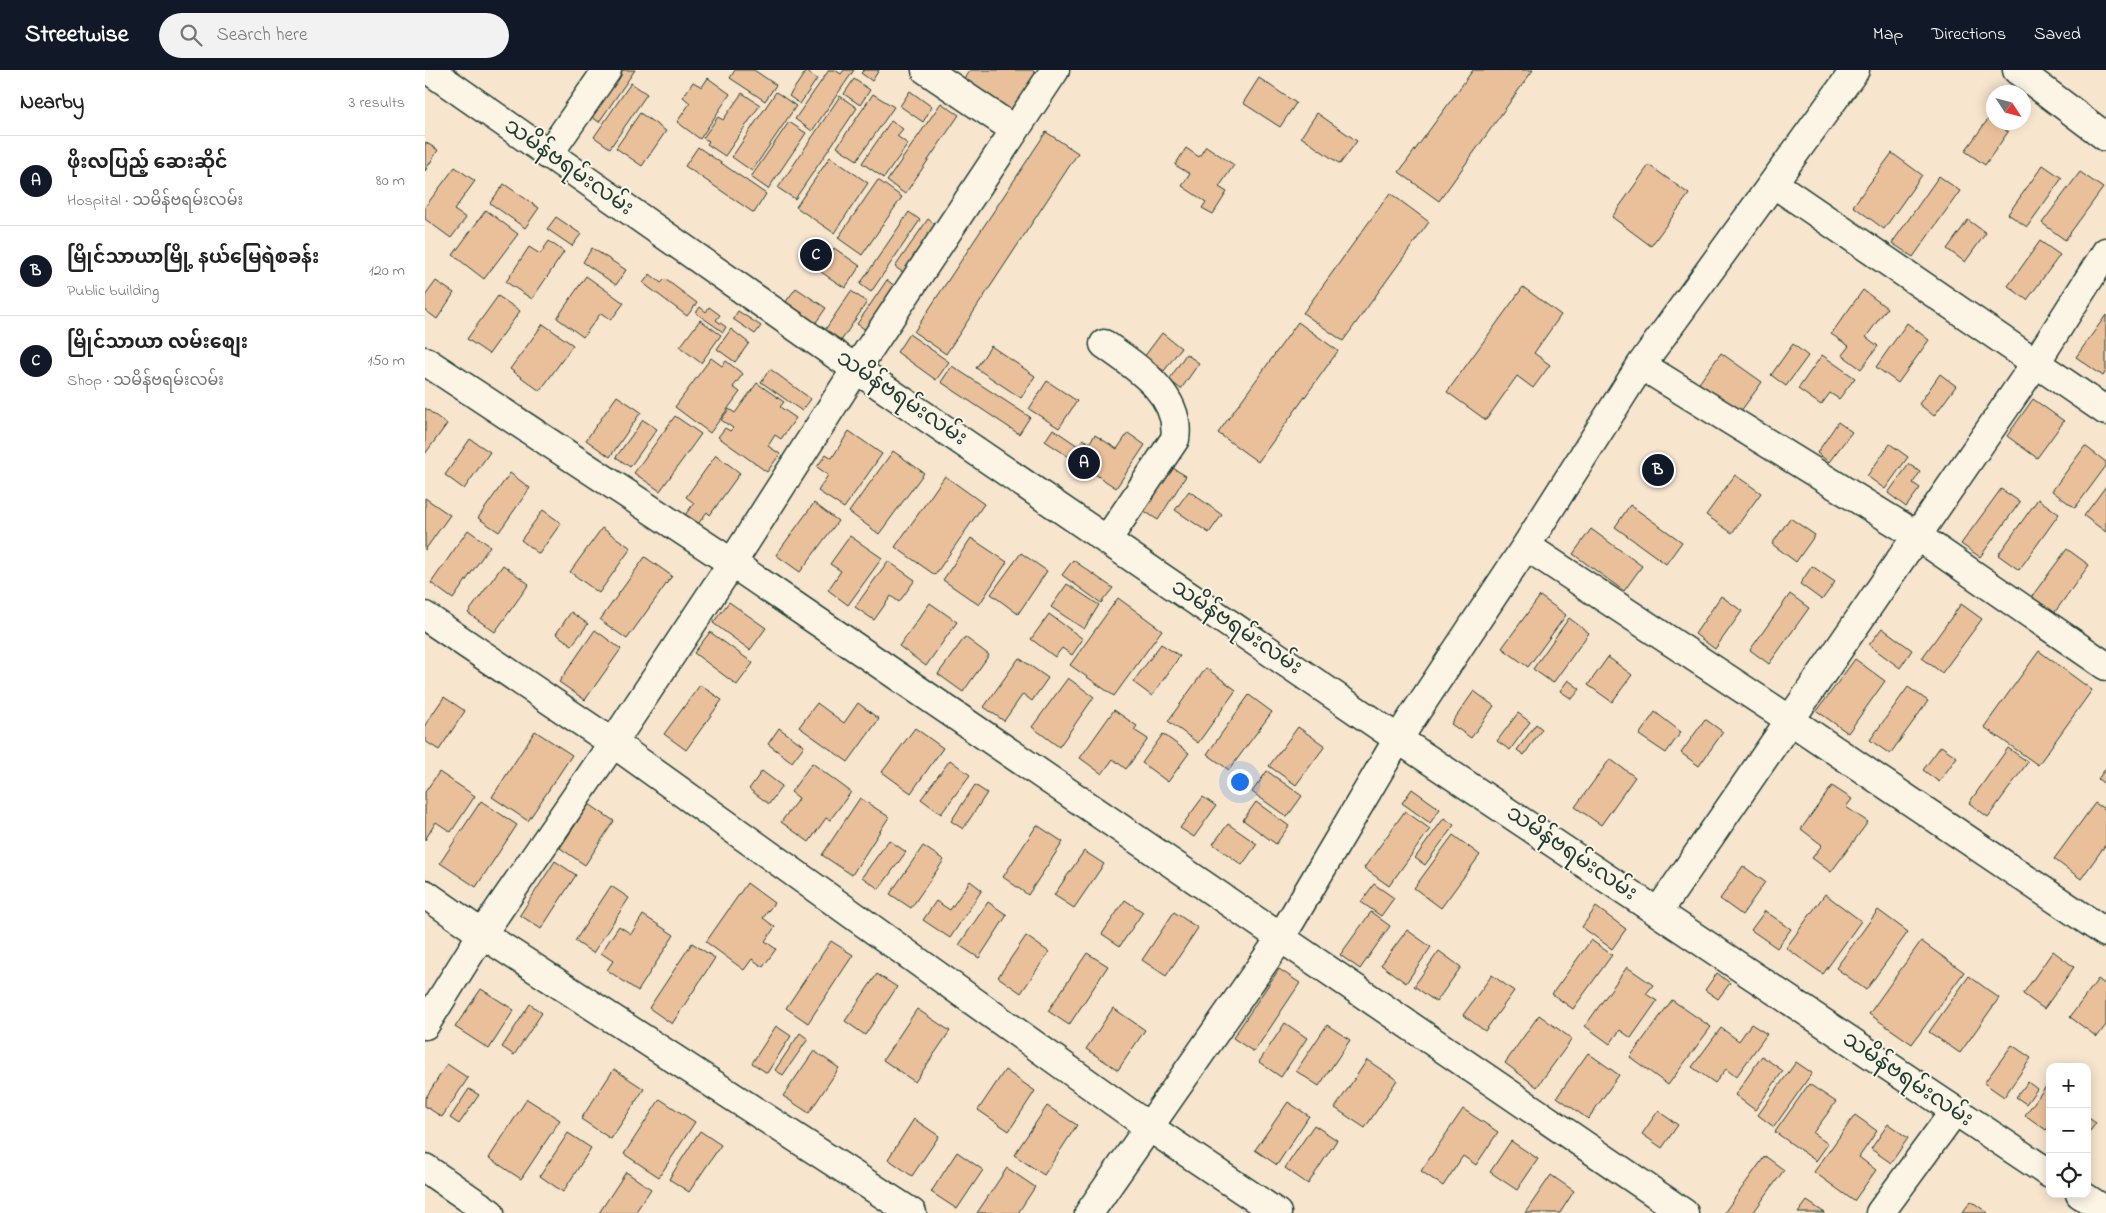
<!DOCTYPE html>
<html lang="en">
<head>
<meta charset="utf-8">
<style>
	body { margin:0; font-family:"Indie Flower","Noto Sans Myanmar",sans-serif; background:#f2f2f2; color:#222 }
	.controls { position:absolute; right:15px; bottom:15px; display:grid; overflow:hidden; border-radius:10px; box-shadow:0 2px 12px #0003 }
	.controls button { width:45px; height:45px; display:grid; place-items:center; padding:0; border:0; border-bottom:1px solid #e0e0e0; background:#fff; color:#222; font:25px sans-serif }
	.compass { position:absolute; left:1561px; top:15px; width:45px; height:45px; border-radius:50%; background:#fff; box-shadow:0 2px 12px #0003; rotate:126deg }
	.you { position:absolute; left:814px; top:711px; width:18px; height:18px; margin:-12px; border:4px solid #fff; border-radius:50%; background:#1a73e8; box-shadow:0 0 0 8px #1a73e833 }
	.badge { display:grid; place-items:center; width:32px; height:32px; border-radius:50%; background:#111827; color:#fff; font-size:16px; font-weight:700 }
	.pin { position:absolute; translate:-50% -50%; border:2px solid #fff; box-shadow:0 1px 5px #0006 }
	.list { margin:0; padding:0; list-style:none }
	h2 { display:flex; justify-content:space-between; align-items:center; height:65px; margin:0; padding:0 20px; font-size:21px }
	h2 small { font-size:16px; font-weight:400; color:#767676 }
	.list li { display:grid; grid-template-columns:32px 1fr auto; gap:15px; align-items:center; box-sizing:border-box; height:90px; padding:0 20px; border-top:1px solid #e0e0e0 }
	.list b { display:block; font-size:19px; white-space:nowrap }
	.list p { margin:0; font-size:16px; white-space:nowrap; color:#767676 }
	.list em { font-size:16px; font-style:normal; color:#767676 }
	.icon { flex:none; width:28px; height:28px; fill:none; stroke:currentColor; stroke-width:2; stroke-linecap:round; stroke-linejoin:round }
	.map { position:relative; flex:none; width:1681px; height:1143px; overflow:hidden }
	header { display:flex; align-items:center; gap:30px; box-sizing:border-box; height:70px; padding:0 25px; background:#111827; color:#fff }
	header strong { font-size:24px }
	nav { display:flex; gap:28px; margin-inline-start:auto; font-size:18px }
	.search { width:350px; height:45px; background:#f2f2f2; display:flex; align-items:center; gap:12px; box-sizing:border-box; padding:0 18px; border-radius:28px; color:#767676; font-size:19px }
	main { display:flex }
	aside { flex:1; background:#fff }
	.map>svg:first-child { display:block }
	.building { fill:#eac09a; stroke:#1f3d34 }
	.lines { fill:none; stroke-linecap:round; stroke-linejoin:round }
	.minor-casing { stroke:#1f3d34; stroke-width:31 }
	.minor { stroke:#fcf5e5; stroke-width:28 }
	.labels { text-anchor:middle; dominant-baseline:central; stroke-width:4; stroke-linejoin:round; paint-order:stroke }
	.street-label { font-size:22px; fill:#1f3d34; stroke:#fcf5e5 }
</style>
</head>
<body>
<header>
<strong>Streetwise</strong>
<div class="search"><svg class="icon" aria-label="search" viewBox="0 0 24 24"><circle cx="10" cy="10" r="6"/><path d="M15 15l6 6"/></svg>Search here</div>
<nav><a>Map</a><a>Directions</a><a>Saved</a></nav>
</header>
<main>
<aside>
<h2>Nearby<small>3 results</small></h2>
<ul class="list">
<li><span class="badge">A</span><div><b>ဖိုးလပြည့် ဆေးဆိုင်</b><p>Hospital · သမိန်ဗရမ်းလမ်း</p></div><em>80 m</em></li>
<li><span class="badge">B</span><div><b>မြိုင်သာယာမြို့ နယ်မြေရဲစခန်း</b><p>Public building</p></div><em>120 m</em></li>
<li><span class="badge">C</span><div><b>မြိုင်သာယာ လမ်းစျေး</b><p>Shop · သမိန်ဗရမ်းလမ်း</p></div><em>150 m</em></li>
</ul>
</aside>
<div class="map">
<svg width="1681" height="1143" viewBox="0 0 1681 1143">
	<rect width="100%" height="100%" fill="#f7e5ce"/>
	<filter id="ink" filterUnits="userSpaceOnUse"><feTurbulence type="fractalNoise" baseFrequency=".02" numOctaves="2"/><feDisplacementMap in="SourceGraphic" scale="10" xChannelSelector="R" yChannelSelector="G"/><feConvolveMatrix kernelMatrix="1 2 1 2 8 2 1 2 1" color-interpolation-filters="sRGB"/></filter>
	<g filter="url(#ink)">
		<path class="building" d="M194 0H210L174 52 164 45Z
			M310 0H329L351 15 340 31 305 8Z
			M404 0H410L416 4 419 0H429L387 61 370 49Z
			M439 0H454L447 11 436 3Z
			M545 0H607L611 3 584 43 537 11Z
			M1048 0H1108L1014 131 974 102Z
			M381 1 392 9 375 34 364 26Z
			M283 8 305 24 275 69 252 52 265 33 258 27 268 12 277 17Z
			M834 8 871 33 855 57 818 33Z
			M429 9 445 20 435 35 419 24Z
			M206 13 222 24 185 78 169 67Z
			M485 21 507 37 498 52 475 36Z
			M351 22 371 36 327 101 307 87Z
			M317 23 335 35 300 86 282 74 284 71 278 68 293 47 298 50Z
			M448 24 469 37 432 90 412 77Z
			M415 26 432 38 370 129 353 118Z
			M516 33 534 45 480 124 462 111Z
			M215 43 241 61 217 96 191 78Z
			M892 43 932 71 915 94 876 67Z
			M1564 48 1583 62 1560 95 1540 81Z
			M466 51 478 59 472 66 483 74 459 108 437 93Z
			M364 52 381 63 343 119 326 107Z
			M621 62 653 83 521 284 489 262Z
			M0 72 13 80 0 101Z
			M781 76 809 95 794 117 802 122 788 144 777 138 781 132 757 116 765 104 750 95 761 78 774 87Z
			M273 77 341 124 329 143 260 96Z
			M1467 83 1497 105 1459 159 1428 136Z
			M405 87 443 113 409 163 371 137Z
			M1224 95 1264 124 1226 176 1187 147Z
			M1618 95 1637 108 1602 157 1583 144Z
			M30 97 50 111 29 140 41 148 26 168 0 149V137Z
			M1655 102 1678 118 1640 170 1617 153Z
			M1514 106 1535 121 1488 187 1467 173Z
			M453 110 477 127 437 185 413 168Z
			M79 114 114 138 100 158 65 133Z
			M965 123 1004 152 918 271 878 243Z
			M61 140 93 164 59 209 28 185Z
			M484 142 495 150 446 222 435 214Z
			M131 147 156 164 147 176 122 159Z
			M503 149 512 156 479 203 470 197Z
			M1543 150 1561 163 1540 192 1522 179Z
			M124 171 139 182 107 229 81 212 104 177 115 184Z
			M1615 171 1635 185 1602 230 1583 216Z
			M167 178 201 200 191 215 158 192Z
			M409 178 435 196 420 218 393 200Z
			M225 204 236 213 240 209 272 233 262 246 218 213Z
			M161 206 199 233 186 250 176 243 158 267 132 248Z
			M462 210 471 217 441 260 432 254Z
			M11 211 29 223 12 249 0 240V226Z
			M1098 217 1136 245 1109 283 1125 295 1108 318 1092 306 1061 350 1022 322Z
			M371 218 401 238 387 258 357 237Z
			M1438 220 1462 238 1441 267 1453 276 1436 299 1417 285 1424 276 1406 264Z
			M426 221 442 232 416 271 400 260Z
			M73 226 95 241 64 284 42 269Z
			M275 237 281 242 284 237 295 245 291 250 301 257 298 262 271 243Z
			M313 241 336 256 330 264 308 249Z
			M1681 245V301L1678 306 1651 287Z
			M275 250 296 265 276 293 255 277Z
			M873 252 913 281 833 392 793 363Z
			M1482 253 1504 270 1473 313 1451 297Z
			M118 254 148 275 115 321 85 299Z
			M306 259 324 273 310 292 292 279Z
			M737 263 756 278 739 301 719 287Z
			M484 264 524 292 511 310 472 282Z
			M1368 274 1383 286 1361 316 1346 305Z
			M566 276 610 306 596 328 551 298Z
			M1296 283 1337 312 1313 345 1272 316Z
			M761 284 774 293 756 319 744 310Z
			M1397 285 1430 308 1414 329 1405 323 1396 335 1373 319Z
			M286 288 297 296 301 291 318 304 308 317 315 322 285 363 250 337Z
			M527 296 605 347 594 364 516 312Z
			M345 299 386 329 377 341 336 312Z
			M1515 304 1531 316 1509 346 1494 334Z
			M622 311 652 331 634 358 604 339Z
			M332 313 359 332 355 337 371 348 356 369 350 365 343 376 355 384 342 402 293 367 300 358 305 361 308 358 296 350 304 339 310 343Z
			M192 326 216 342 185 387 161 370Z
			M1608 329 1639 351 1612 388 1582 366Z
			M0 338 22 354 0 384Z
			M250 346 276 364 235 421 209 403Z
			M218 350 232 359 205 397 191 387Z
			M1413 352 1427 362 1404 392 1392 383Z
			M628 359 653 376 658 369 664 373 670 365 692 379 703 363 720 375 691 418 620 371Z
			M424 361 457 384 419 438 393 421 403 405 392 397 401 384 407 388Z
			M45 369 65 382 39 419 20 405Z
			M1465 374 1483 387 1460 419 1442 406Z
			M1660 376 1681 392V396L1650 438 1627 421Z
			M468 381 499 403 454 464 424 442Z
			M291 385 315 403 285 445 282 442 273 454 260 445 269 433 261 427Z
			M738 392 761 406 733 450 710 435Z
			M1484 394 1495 402 1488 413 1495 418 1481 437 1463 423Z
			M85 403 105 418 74 462 53 448Z
			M1310 405 1336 423 1307 463 1281 445Z
			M520 406 559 434 510 505 470 477Z
			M1681 416V462L1659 446Z
			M1576 419 1595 432 1555 487 1536 474Z
			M764 421 797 445 784 463 750 440Z
			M0 428 25 445 0 480Z
			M1613 429 1634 444 1594 500 1573 485Z
			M389 433 413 451 375 502 351 485Z
			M1205 435 1257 472 1241 494 1190 457Z
			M118 440 136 453 114 484 96 470Z
			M1365 448 1390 465 1371 492 1347 474Z
			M177 458 206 478 174 523 145 502Z
			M1166 459 1217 496 1199 521 1148 484Z
			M43 460 65 476 28 529 6 513Z
			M425 466 457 488 423 535 403 520 416 501 405 494Z
			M546 468 582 492 554 535 518 510Z
			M1642 479 1664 495 1627 546 1604 530Z
			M596 483 622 501 593 544 566 524Z
			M220 487 247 506 202 569 175 550Z
			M648 490 688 518 676 533 637 505Z
			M463 491 490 510 474 532 466 526 449 550 430 537Z
			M78 495 104 514 70 562 43 543Z
			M1387 496 1410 512 1397 530 1375 514Z
			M642 514 674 535 659 559 626 537Z
			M1365 524 1384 538 1344 594 1325 580Z
			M1115 526 1141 545 1103 597 1077 578Z
			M1296 526 1317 541 1290 579 1270 564Z
			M693 528 737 560 689 626 645 595Z
			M304 532 341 558 325 580 288 553Z
			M505 533 532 552 501 596 474 576Z
			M1536 534 1557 549 1517 603 1497 588Z
			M146 542 163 554 147 575 131 564Z
			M624 544 658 569 647 585 637 578 630 587 606 569Z
			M1144 548 1164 563 1128 613 1108 599Z
			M1457 558 1487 580 1475 598 1444 575Z
			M170 560 196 579 160 630 134 612Z
			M285 562 328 593 312 615 269 583Z
			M540 567 564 585 538 622 513 604Z
			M736 574 755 586 727 626 708 612Z
			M1614 581 1667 620 1613 695 1559 657Z
			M1183 587 1207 605 1187 632 1163 615Z
			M594 588 623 608 607 631 598 624 579 651 559 637Z
			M1430 589 1460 611 1423 663 1392 641Z
			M781 598 811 620 773 673 743 651Z
			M643 608 669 627 634 677 607 657Z
			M1143 610 1155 619 1147 629 1135 621Z
			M275 615 297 630 261 680 239 664Z
			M1483 617 1503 631 1465 684 1445 670Z
			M1049 621 1069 636 1046 668 1026 654Z
			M824 625 847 642 804 700 782 684Z
			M19 627 40 641 14 680 0 671V655Z
			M392 633 419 653 433 633 454 649 423 692 374 657Z
			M689 640 712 656 709 660 723 669 701 699 688 689 677 704 655 688Z
			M1230 642 1256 662 1241 683 1214 665Z
			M1093 643 1105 652 1085 680 1072 671Z
			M1280 649 1298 662 1274 696 1256 683Z
			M1111 654 1117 659 1099 685 1092 680Z
			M873 657 900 676 871 715 844 696Z
			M354 658 379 676 367 692 343 674Z
			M490 658 518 678 486 723 457 702Z
			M110 661 147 685 103 751 67 727Z
			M738 664 764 683 743 712 717 693Z
			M1516 676 1532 687 1514 712 1498 700Z
			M1583 678 1603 692 1563 747 1544 733Z
			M1185 689 1210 707 1176 755 1150 737Z
			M525 690 545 705 516 744 496 729Z
			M387 693 426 722 405 750 401 748 384 772 356 752 374 728 366 722Z
			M1681 698V715L1673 709Z
			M337 701 357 716 344 734 324 719Z
			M842 701 877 726 862 747 827 722Z
			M14 702 50 726 26 762 11 752 0 770V722Z
			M550 715 562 723 538 759 526 751Z
			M1407 716 1427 729 1421 737 1443 752 1406 802 1387 788 1397 775 1376 759Z
			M987 719 1015 739 1005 753 977 733Z
			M778 727 791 736 769 767 755 758Z
			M435 728 464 747 427 805 397 785Z
			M56 731 92 755 51 817 15 793Z
			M831 732 864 756 851 774 818 750Z
			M1670 733 1681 740V774L1656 809 1629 789Z
			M164 734 189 751 160 795 135 778Z
			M980 741 1005 759 964 816 939 798Z
			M1019 748 1029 755 1000 795 990 788Z
			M803 754 832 774 817 795 788 774Z
			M612 755 638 772 603 825 578 807Z
			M1028 765 1055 785 1016 838 989 818Z
			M464 770 481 782 454 819 437 807Z
			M498 776 519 790 486 838 465 824Z
			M659 781 679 794 649 838 629 825Z
			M130 791 151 805 116 859 95 845Z
			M1318 796 1340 812 1317 845 1295 829Z
			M545 811 557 820 525 868 498 850 511 831 525 840Z
			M322 813 349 833 338 848 350 857 340 871 351 879 338 897 327 889 319 900 281 872Z
			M949 814 969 828 956 846 936 832Z
			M186 816 204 828 168 883 150 871Z
			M1400 824 1436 851 1398 904 1361 878Z
			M700 830 718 842 695 876 677 864Z
			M563 832 582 845 554 888 534 875Z
			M1171 837 1201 859 1187 879 1157 857Z
			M1453 840 1483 862 1441 920 1411 898Z
			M1340 841 1366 859 1352 878 1326 860Z
			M749 842 773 858 741 906 717 890Z
			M946 842 965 856 935 899 915 885Z
			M218 845 249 865 213 921 182 900 188 891 176 883 194 856 206 864Z
			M982 860 1006 877 981 913 956 895Z
			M601 866 624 882 596 923 573 907Z
			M1166 870 1187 885 1148 939 1127 924Z
			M406 871 428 885 383 953 361 938Z
			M1496 871 1539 902 1487 974 1444 944Z
			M267 873 290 888 247 954 224 938Z
			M1014 881 1036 897 1011 932 989 916Z
			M1628 881 1649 897 1619 939 1598 924Z
			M662 883 683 896 644 955 623 941Z
			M1202 897 1228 915 1221 924 1232 931 1206 968 1195 960 1185 974 1160 956Z
			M854 899 875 913 829 982 808 968Z
			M1292 903 1305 913 1293 929 1280 920Z
			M452 904 472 917 440 965 420 951Z
			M1067 905 1089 921 1060 961 1038 945Z
			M1544 906 1574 928 1535 983 1504 962Z
			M1673 909 1681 915V955L1672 967 1645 947Z
			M56 919 89 940 64 979 30 957Z
			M1247 930 1286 957 1243 1015 1205 987Z
			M105 934 117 943 89 985 77 977Z
			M688 938 720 960 693 1000 661 979Z
			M492 939 525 961 490 1012 458 990Z
			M1114 945 1147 969 1112 1017 1080 993Z
			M860 953 882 968 856 1007 834 992Z
			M1326 954 1342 964 1311 1007 1301 999 1290 1013 1267 997 1296 958 1314 971Z
			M902 955 925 970 894 1016 871 1001Z
			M351 956 366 966 342 1003 327 993Z
			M375 963 383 969 358 1005 350 1000Z
			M1587 975 1606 988 1579 1027 1559 1013Z
			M389 981 414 998 384 1043 358 1026Z
			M1163 983 1194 1005 1163 1049 1132 1027Z
			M1337 986 1358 1001 1330 1040 1310 1025Z
			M942 990 972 1010 940 1058 910 1038Z
			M1371 992 1387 1003 1349 1057 1333 1045Z
			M22 994 43 1008 17 1047 0 1036V1029Z
			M189 999 219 1019 186 1069 156 1049Z
			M580 1000 610 1021 584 1061 553 1040Z
			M1625 1011V1055L1621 1060 1600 1045Z
			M1603 1012 1612 1019 1601 1034 1591 1027Z
			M1384 1014 1411 1032 1388 1063 1403 1074 1391 1091 1350 1062Z
			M44 1019 54 1025 34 1054 25 1048Z
			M102 1029 135 1050 96 1109 64 1088Z
			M235 1029 270 1052 234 1107 199 1084Z
			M863 1032 884 1046 852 1095 830 1080Z
			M622 1036 652 1055 619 1105 589 1085Z
			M1038 1039 1073 1062 1051 1095 1038 1086 1018 1116 996 1101Z
			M1233 1041 1253 1055 1237 1078 1217 1064Z
			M1430 1045 1452 1061 1434 1087 1451 1100 1429 1131 1389 1102Z
			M1662 1047 1671 1053 1662 1065Z
			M489 1049 514 1066 487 1106 463 1089Z
			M1463 1054 1483 1068 1466 1093 1446 1079Z
			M889 1055 912 1070 883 1114 860 1098Z
			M275 1061 296 1075 264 1122 244 1109Z
			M143 1063 166 1078 138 1122 115 1106Z
			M1086 1071 1113 1089 1092 1120 1065 1102Z
			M532 1082 558 1100 532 1139 506 1122Z
			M1340 1086 1359 1100 1328 1143H1299Z
			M582 1098 610 1117 593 1143H552Z
			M201 1102 226 1119 210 1143H174Z
			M1126 1105 1149 1121 1135 1143H1100Z
			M1382 1131 1400 1143H1373Z
			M1546 1131 1563 1143H1537Z"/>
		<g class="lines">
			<g class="minor-casing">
				<path id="minor" d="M4 0 431 299 973 669 1625 1104
					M501 0 590 60
					M1592 0 1681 67
					M123 85 182 0
					M1348 113 1681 341
					M679 274C710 296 757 325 750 369L682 470
					M0 291 307 493 1259 1143
					M1216 295 1491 465 1681 596
					M1101 476 1365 650 1681 863
					M0 546 188 673 724 1057 852 1143
					M0 824 57 864 487 1143
					M1233 842 1610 294 1681 182
					M0 955 57 864 188 673 307 493 431 299 630 0
					M0 1098 65 1143
					M1655 1124 1681 1141
					M664 1143 855 869 973 669 1101 476 1216 295 1430 0
					M1455 1143 1529 1042"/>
			</g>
			<use href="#minor" class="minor"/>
		</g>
	</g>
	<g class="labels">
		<g class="street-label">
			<text transform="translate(143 98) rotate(35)">သမိန်ဗရမ်းလမ်း</text>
			<text transform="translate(476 329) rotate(34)">သမိန်ဗရမ်းလမ်း</text>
			<text transform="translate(811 558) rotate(34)">သမိန်ဗရမ်းလမ်း</text>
			<text transform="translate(1146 784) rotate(34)">သမိန်ဗရမ်းလမ်း</text>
			<text transform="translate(1482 1010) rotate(34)">သမိန်ဗရမ်းလမ်း</text>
		</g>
	</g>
</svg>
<div class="controls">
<button>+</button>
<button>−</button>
<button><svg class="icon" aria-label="locate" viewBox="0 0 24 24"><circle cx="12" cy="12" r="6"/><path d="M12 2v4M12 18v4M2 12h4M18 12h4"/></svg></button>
</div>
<svg class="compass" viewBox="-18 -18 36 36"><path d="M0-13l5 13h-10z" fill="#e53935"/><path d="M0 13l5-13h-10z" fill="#767676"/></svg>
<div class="you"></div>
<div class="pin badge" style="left:659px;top:393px">A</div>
<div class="pin badge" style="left:1233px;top:400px">B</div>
<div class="pin badge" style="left:391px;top:185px">C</div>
</div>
</main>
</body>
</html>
